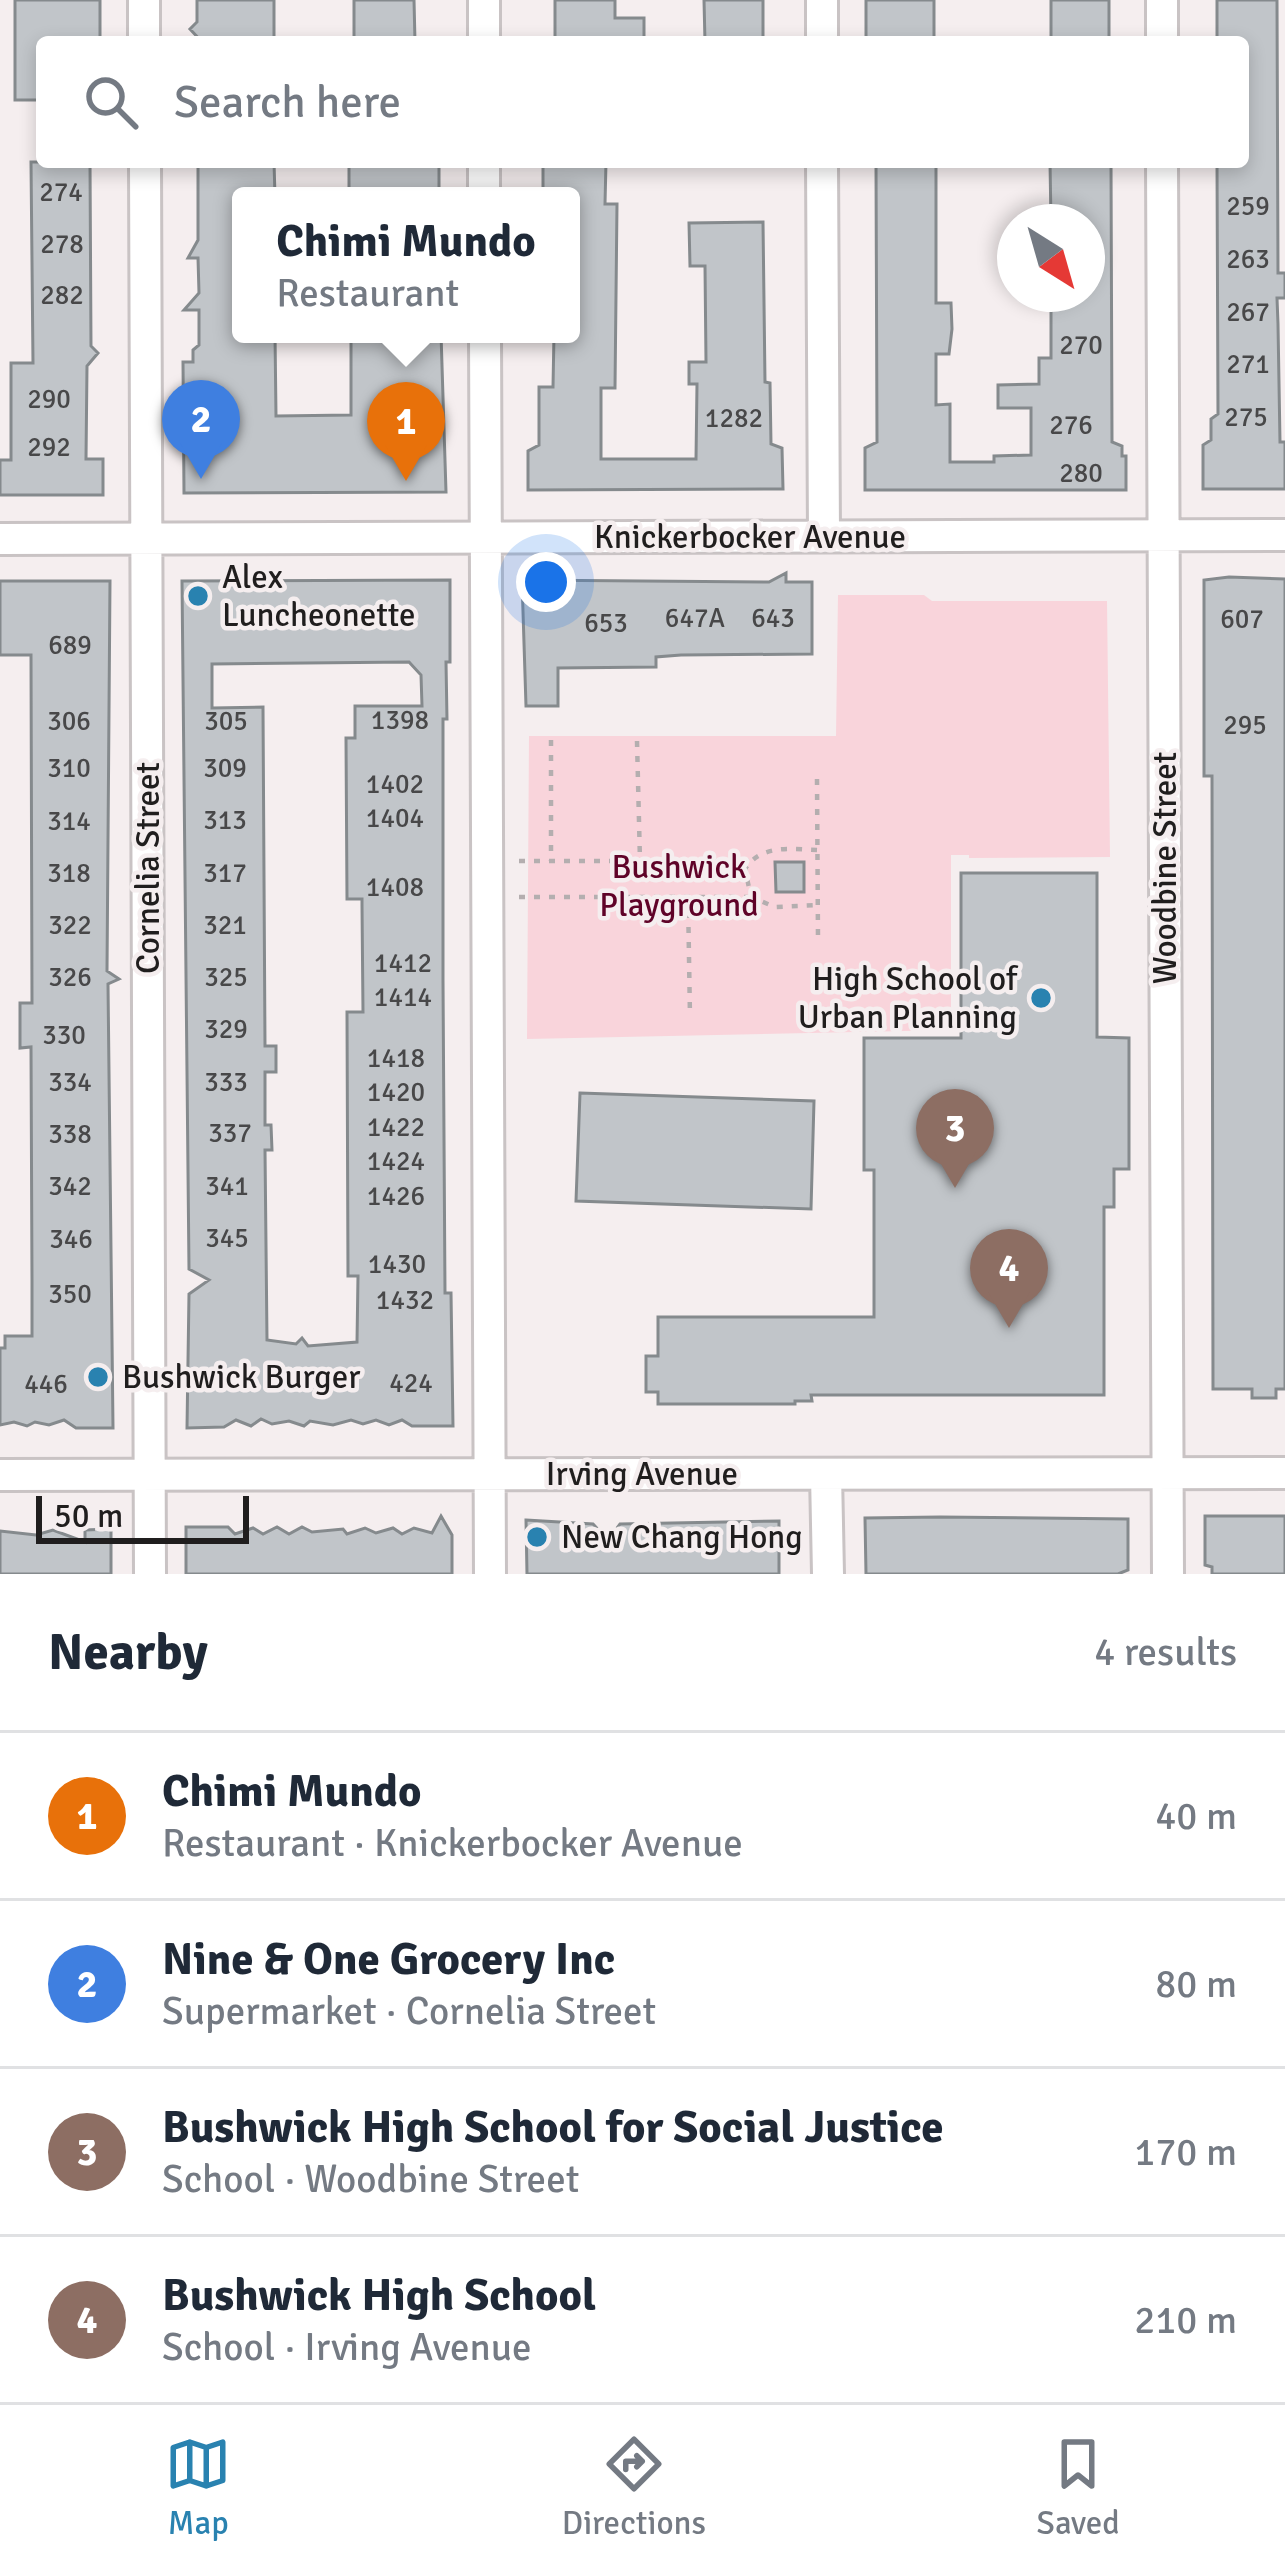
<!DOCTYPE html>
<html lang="en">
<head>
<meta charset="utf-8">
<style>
	body { margin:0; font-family:Signika,sans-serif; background:#f6f6f7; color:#1f2937 }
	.compass { position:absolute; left:997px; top:204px; width:108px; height:108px; border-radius:50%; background:#fff; box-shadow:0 6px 18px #0003; rotate:143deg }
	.scale { position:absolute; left:36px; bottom:30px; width:213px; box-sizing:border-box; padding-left:12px; border:6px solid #201e1e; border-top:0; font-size:33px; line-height:42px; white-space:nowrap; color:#201e1e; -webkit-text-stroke:9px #f5eeef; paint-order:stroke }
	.you { position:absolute; left:546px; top:582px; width:42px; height:42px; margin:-30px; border:9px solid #fff; border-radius:50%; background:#1a73e8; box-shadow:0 0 0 18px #1a73e833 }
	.badge { display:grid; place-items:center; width:78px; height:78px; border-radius:50%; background:#2982b0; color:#fff; font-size:39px; font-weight:700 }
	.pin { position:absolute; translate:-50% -99px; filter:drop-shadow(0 3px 6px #0008) }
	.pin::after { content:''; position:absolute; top:63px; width:42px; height:36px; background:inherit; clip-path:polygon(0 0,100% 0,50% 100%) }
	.popup { position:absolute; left:232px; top:187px; width:348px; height:156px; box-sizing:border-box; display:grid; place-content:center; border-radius:12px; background:#fff; filter:drop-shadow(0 3px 9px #0005); font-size:39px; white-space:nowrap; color:#747a83 }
	.popup b { font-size:45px; color:#1f2937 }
	.popup::after { content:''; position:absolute; left:50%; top:100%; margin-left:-24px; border:24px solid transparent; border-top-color:#fff }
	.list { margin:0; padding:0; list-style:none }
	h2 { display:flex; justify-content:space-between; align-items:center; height:156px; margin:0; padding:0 48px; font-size:51px }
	h2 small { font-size:39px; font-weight:400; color:#747a83 }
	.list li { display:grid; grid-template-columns:78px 1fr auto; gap:36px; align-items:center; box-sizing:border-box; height:168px; padding:0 48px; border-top:3px solid #e0e1e3 }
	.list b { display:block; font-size:45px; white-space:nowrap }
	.list p { margin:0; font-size:39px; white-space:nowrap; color:#747a83 }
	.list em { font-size:39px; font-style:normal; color:#747a83 }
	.icon { flex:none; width:66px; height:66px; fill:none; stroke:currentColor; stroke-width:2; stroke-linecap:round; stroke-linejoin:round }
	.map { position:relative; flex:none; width:1285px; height:1574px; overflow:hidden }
	.search { position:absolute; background:#fff; box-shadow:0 6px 18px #0003; left:36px; right:36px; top:36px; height:132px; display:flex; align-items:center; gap:30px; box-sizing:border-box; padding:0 42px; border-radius:12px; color:#747a83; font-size:45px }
	.sheet { height:828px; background:#fff }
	nav { display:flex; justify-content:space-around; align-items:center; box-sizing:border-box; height:168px; border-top:3px solid #e0e1e3; background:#fff; font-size:33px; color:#747a83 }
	nav a { display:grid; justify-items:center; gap:6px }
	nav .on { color:#2982b0 }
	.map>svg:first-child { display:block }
	.green { fill:#f9d4db }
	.building { fill:#c1c5c9; stroke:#858a8d; stroke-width:3; fill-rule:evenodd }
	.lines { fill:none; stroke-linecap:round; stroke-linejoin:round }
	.minor-casing { stroke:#c9c3c4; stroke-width:36 }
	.path { stroke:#b4aeaf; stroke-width:4.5; stroke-dasharray:6 9; stroke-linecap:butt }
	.minor { stroke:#fff; stroke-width:30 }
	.poi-dot { fill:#2982b0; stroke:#f5eeef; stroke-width:4.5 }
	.labels { text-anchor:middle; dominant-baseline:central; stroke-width:9; stroke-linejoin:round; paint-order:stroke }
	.number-label { font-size:27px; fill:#484849 }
	.street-label { font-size:33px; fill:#201e1e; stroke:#f5eeef }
	.poi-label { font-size:33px; fill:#201e1e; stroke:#f5eeef; text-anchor:start }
	.park-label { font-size:33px; fill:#5f0328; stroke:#f5eeef }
</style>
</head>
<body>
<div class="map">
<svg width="1285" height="1574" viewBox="0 0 1285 1574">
	<rect width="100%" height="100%" fill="#f5eeef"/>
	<path class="green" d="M838 595H924L932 601H1107L1110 857 969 858V855H951V1030L527 1039 529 736H836Z"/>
	<path class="building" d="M15 0H100V42H42V100H15Z
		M197 0H274V42H202L190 29 197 22Z
		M354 0H414L415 42H354Z
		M555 0H615V18H644V41L555 42Z
		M704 0H763V42H705Z
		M866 0H934V42H875V38H866Z
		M1051 0H1109V42H1051Z
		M1217 0H1277L1278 273H1285V298H1277L1278 324 1280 442H1285V489H1203V445L1211 440V419L1218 414 1217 162H1243V42H1217Z
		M31 162H90L91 346 98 353 87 366 86 459H103V495H0V460H11V363H33Z
		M198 162H274L275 196H241V334H275L276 416 351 415V334H441L446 492 184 493 183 362H193V350L199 345V310H184L199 293 198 258H188L198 240Z
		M349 162H439V196H349Z
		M543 162H606L605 204H617L615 388H601V459H696L697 384H689V362H706L705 266H690L689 223 763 222 765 382 770 383 771 444 782 448 783 489 528 490V451L539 445V387H553L554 334H571V196H543Z
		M876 162H936V303H951L952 329 949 354H936V405L950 404V462H994V456L1031 455V408H998V385L1039 384V358H1051V294H1087V222H1051L1050 162H1111L1112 442 1122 446V456H1126V490H865V448L877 442Z
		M786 573V582H812V654L681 655 656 657V667L558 668V706H526L522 580 769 582Z
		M1229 577 1285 579V1389H1276V1398H1252V1389H1213L1212 776H1204V580Z
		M450 580V662H446L447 719H443V980L445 1293H451L453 1426H412L402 1420 389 1425 376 1420 363 1424 351 1420 333 1425 310 1421 304 1426 289 1421 272 1424 261 1419 251 1426 236 1420 224 1427 187 1428 189 1294 209 1280 189 1269 182 581ZM409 662 421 675 422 706H355V738H346L347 899H362V905L363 1012H347L348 1276H358L357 1342 308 1346 302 1338 296 1344 267 1340 265 1150H272L271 1125H265V1072H276V1046H265L263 707 212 708V664Z
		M0 581H110L107 971 119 979 108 984 113 1428H76L64 1420 49 1425 35 1422 27 1426 14 1422 0 1425V1348H5V1336H32V1281L31 1047 20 1048V1003H32L31 655H0Z
		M775 862H804V892H776Z
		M961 873H1097V1037L1129 1038V1169H1114V1207H1104V1395H811L812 1401H795V1404H658V1392H646V1356H658V1317H874V1170H864V1038H961Z
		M580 1093 814 1101 811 1209 576 1201Z
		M441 1516 452 1535V1574H186V1527H228L235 1534 253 1528 263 1534 277 1527 289 1534 302 1527 312 1532 343 1529 347 1534 365 1528 376 1533 393 1528 402 1534 414 1528 432 1533Z
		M1205 1516H1285V1574H1212V1567L1205 1565Z
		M940 1517 1128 1519V1570L1118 1574H866L865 1518Z
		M526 1520 593 1524 608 1540 620 1524 779 1521V1574H527Z
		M111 1529V1574H0V1531L36 1535 53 1530 85 1542V1530Z"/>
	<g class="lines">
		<g class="minor-casing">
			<path id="minor" d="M144 0V42
				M484 0V42
				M822 0V42
				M1162 0V42
				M145 162 150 1574
				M484 162V196
				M822 162 824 536
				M1162 162 1168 1574
				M485 334 490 1574
				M0 539 1285 535
				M826 1474 828 1574
				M0 1475 1285 1473"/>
		</g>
		<path class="path" d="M551 740V861
			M637 741 640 861
			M817 779 818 940
			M817 850C791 849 761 844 745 869L751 897 775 907 817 905
			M519 861H749
			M519 897H751
			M688 897 690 1017"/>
		<use href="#minor" class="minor"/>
	</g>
	<g class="poi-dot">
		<circle cx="198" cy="596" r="12"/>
		<circle cx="1041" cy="998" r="12"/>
		<circle cx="98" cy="1377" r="12"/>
		<circle cx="537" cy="1537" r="12"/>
	</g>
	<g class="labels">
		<g class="number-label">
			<text x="61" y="192">274</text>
			<text x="1248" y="206">259</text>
			<text x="62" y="244">278</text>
			<text x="1248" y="259">263</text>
			<text x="62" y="295">282</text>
			<text x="1248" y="312">267</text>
			<text x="1081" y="345">270</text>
			<text x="1248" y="364">271</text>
			<text x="49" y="399">290</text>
			<text x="1246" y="417">275</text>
			<text x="734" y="418">1282</text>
			<text x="1071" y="425">276</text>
			<text x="49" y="447">292</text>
			<text x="1081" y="473">280</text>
			<text x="695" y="618">647A</text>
			<text x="773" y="618">643</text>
			<text x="1242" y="619">607</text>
			<text x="606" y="623">653</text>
			<text x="70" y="645">689</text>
			<text x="400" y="720">1398</text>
			<text x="69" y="721">306</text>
			<text x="226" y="721">305</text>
			<text x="1245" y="725">295</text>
			<text x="69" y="768">310</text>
			<text x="225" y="768">309</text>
			<text x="395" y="784">1402</text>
			<text x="395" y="818">1404</text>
			<text x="225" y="820">313</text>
			<text x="69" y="821">314</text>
			<text x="69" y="873">318</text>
			<text x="225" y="873">317</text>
			<text x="395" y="887">1408</text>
			<text x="70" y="925">322</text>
			<text x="225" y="925">321</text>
			<text x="403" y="963">1412</text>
			<text x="70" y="977">326</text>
			<text x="226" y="977">325</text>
			<text x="403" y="997">1414</text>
			<text x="226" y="1029">329</text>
			<text x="64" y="1035">330</text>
			<text x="396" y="1058">1418</text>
			<text x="70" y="1082">334</text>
			<text x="226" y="1082">333</text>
			<text x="396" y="1092">1420</text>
			<text x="396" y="1127">1422</text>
			<text x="230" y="1133">337</text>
			<text x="70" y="1134">338</text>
			<text x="396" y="1161">1424</text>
			<text x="70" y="1186">342</text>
			<text x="227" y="1186">341</text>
			<text x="396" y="1196">1426</text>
			<text x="227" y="1238">345</text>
			<text x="71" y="1239">346</text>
			<text x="397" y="1264">1430</text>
			<text x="70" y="1294">350</text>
			<text x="405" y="1300">1432</text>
			<text x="411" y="1383">424</text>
			<text x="46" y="1384">446</text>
		</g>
		<g class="street-label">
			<text x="750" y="537">Knickerbocker Avenue</text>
			<text transform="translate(148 868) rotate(-90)">Cornelia Street</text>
			<text transform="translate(1165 868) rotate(-90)">Woodbine Street</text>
			<text x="642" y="1474">Irving Avenue</text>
		</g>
		<g class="poi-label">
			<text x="222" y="577">Alex<tspan x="222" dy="38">Luncheonette</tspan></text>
			<text x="1017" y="979" text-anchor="end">High School of<tspan x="1017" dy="38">Urban Planning</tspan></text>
			<text x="122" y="1377">Bushwick Burger</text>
			<text x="561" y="1537">New Chang Hong</text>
		</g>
		<g class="park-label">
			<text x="679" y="867">Bushwick<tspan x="679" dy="38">Playground</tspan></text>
		</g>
	</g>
</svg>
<svg class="compass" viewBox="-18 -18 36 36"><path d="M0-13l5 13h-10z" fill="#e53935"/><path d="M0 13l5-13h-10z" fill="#747a83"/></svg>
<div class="scale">50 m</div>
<div class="you"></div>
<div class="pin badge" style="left:406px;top:481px;background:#e8710a">1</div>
<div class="popup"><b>Chimi Mundo</b>Restaurant</div>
<div class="pin badge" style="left:201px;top:479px;background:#3f7fe0">2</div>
<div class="pin badge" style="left:955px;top:1188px;background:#8d6e63">3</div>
<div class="pin badge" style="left:1009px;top:1328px;background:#8d6e63">4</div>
<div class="search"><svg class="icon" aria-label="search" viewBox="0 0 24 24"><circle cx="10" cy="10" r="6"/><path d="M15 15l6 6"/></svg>Search here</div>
</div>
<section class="sheet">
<h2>Nearby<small>4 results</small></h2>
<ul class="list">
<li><span class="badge" style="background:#e8710a">1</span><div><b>Chimi Mundo</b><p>Restaurant · Knickerbocker Avenue</p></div><em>40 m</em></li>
<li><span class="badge" style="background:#3f7fe0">2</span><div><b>Nine &amp; One Grocery Inc</b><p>Supermarket · Cornelia Street</p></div><em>80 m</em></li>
<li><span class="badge" style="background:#8d6e63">3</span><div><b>Bushwick High School for Social Justice</b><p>School · Woodbine Street</p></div><em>170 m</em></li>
<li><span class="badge" style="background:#8d6e63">4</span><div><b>Bushwick High School</b><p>School · Irving Avenue</p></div><em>210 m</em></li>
</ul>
</section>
<nav>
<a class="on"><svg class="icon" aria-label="map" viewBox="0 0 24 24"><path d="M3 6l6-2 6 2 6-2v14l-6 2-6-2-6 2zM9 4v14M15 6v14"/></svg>Map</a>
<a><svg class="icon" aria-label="directions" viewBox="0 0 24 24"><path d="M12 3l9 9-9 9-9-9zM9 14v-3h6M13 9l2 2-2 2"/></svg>Directions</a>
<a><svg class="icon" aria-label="saved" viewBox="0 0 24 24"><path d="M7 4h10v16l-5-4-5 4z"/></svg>Saved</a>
</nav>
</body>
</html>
